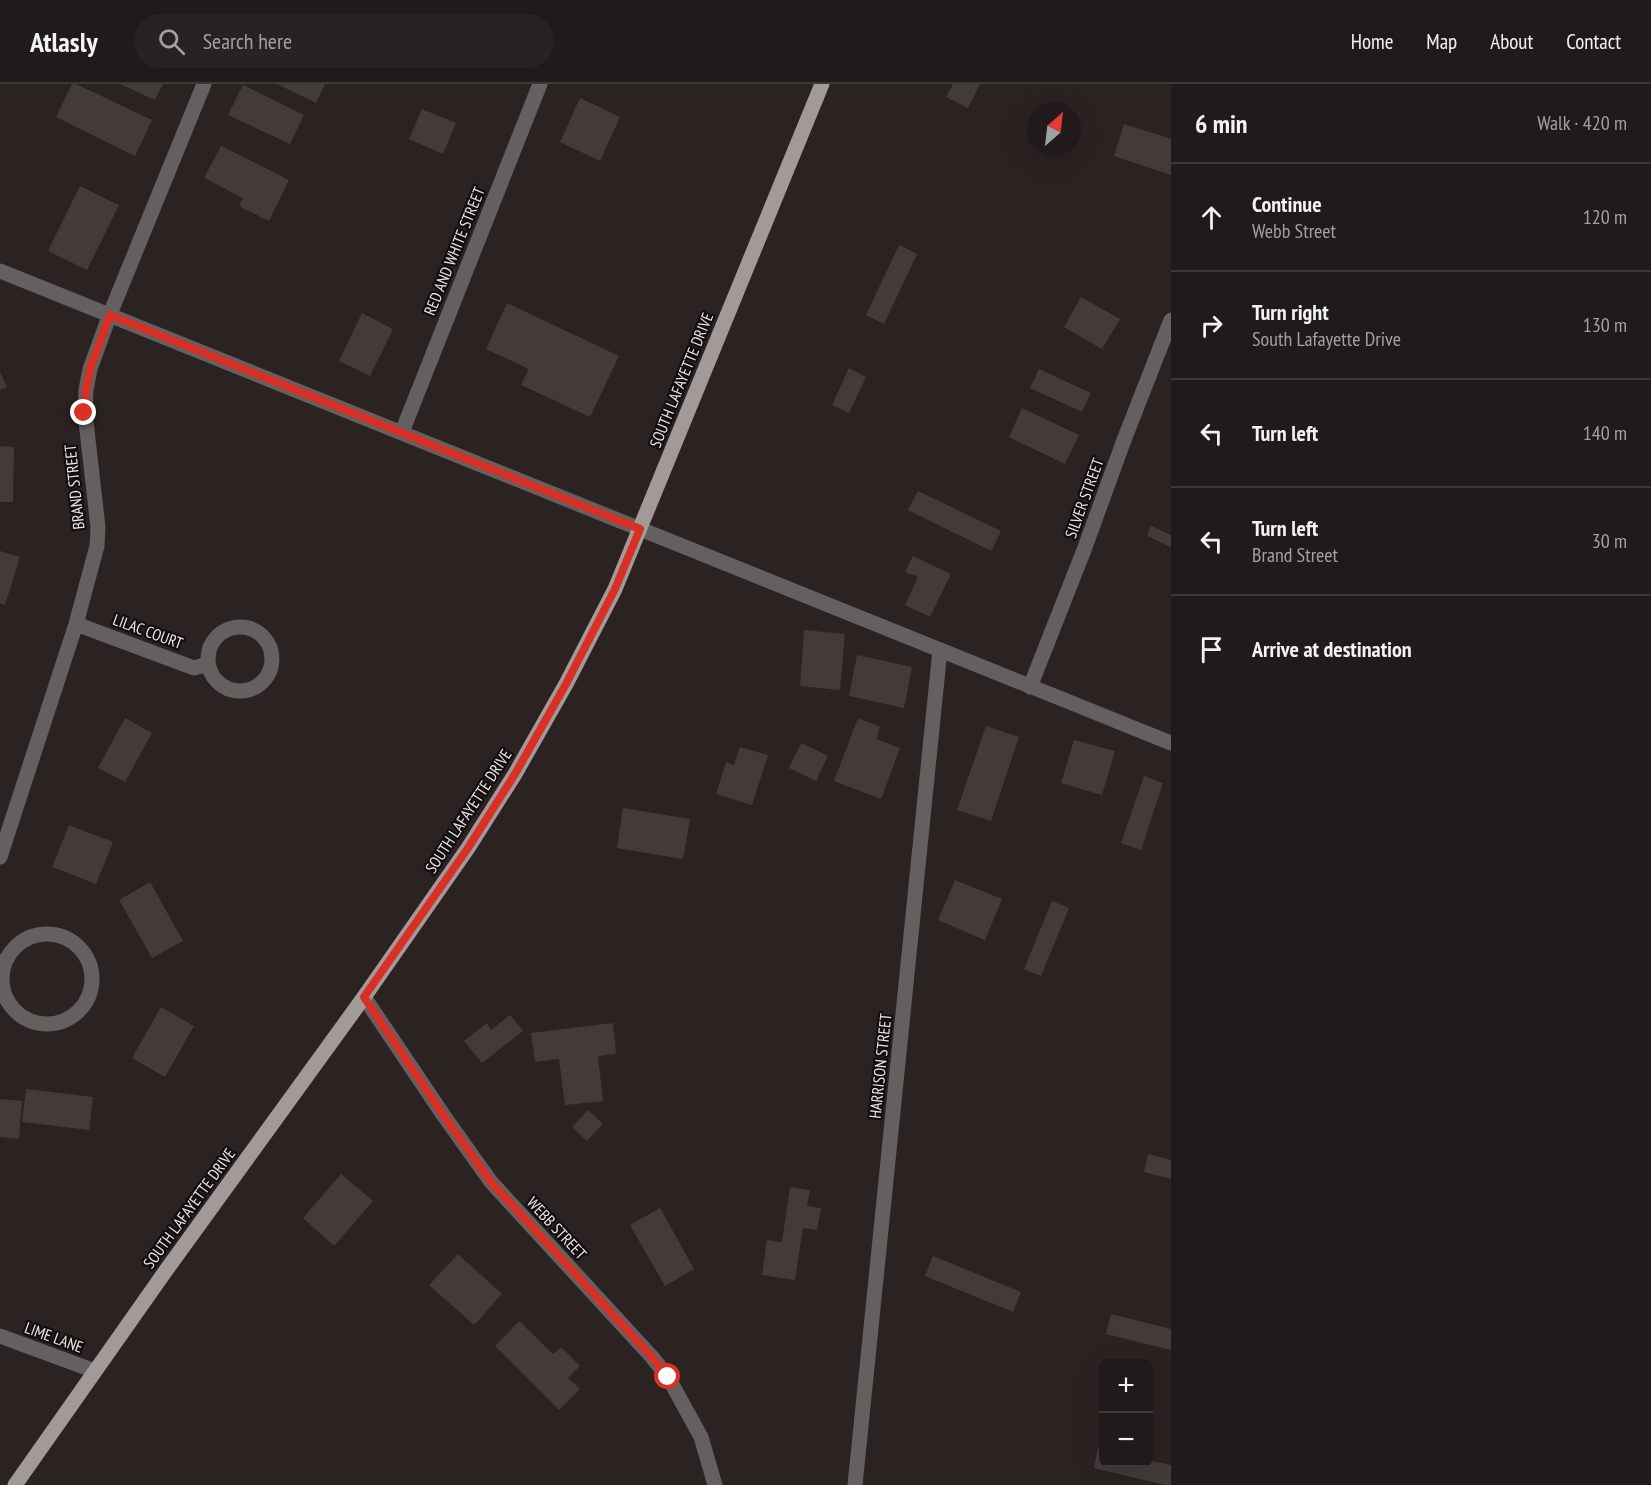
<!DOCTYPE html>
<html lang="en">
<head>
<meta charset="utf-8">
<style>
	body { margin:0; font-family:"PT Sans Narrow",sans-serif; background:#282323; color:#f1f3f6 }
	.controls { position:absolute; right:18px; bottom:18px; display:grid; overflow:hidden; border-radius:9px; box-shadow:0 6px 24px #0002 }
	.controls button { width:54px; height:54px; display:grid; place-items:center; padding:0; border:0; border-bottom:2px solid #3d3839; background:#201a1a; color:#f1f3f6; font:30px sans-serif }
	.compass { position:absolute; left:1027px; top:18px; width:54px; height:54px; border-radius:50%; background:#201a1a; box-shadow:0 6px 24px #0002; rotate:28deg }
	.stop { position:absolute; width:18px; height:18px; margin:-14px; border:4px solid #d93025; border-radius:50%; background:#fff }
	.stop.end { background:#d93025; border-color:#fff; box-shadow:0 2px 6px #0008 }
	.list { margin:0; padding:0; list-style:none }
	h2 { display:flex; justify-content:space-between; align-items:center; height:78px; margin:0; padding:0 24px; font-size:26px }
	h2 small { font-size:20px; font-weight:400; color:#a2a1a2 }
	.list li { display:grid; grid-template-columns:39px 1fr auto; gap:18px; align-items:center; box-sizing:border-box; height:108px; padding:0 24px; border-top:2px solid #3d3839 }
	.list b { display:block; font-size:22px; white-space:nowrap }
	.list p { margin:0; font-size:20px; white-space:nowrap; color:#a2a1a2 }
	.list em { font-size:20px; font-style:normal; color:#a2a1a2 }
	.icon { flex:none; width:33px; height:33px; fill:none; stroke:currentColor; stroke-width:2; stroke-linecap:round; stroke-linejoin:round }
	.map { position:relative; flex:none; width:1171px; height:1401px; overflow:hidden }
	header { display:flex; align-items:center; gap:36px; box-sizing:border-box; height:84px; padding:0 30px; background:#201a1a; border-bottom:2px solid #3d3839 }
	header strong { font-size:28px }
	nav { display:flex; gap:33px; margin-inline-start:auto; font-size:21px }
	.search { width:420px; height:54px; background:#282323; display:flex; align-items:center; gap:15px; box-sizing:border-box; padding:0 21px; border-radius:33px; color:#a2a1a2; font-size:22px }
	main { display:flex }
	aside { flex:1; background:#201a1a }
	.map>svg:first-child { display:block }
	.building { fill:#433b3a }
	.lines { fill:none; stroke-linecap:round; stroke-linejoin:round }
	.minor { stroke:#64605f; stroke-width:15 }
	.major { stroke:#a29a99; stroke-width:15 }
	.route { stroke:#d93025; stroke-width:8 }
	.labels { text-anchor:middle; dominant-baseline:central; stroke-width:4.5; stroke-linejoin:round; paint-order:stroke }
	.street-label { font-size:16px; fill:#ebe6e5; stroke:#110e0d }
</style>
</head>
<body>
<header>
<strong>Atlasly</strong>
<div class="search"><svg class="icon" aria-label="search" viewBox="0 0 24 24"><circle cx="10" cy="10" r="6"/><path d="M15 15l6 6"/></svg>Search here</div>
<nav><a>Home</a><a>Map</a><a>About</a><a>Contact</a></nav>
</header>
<main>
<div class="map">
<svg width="1171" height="1401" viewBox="0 0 1171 1401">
	<rect width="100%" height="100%" fill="#2b2322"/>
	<path class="building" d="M72 0H76L152 36 135 72 56 33Z
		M120 0H163L155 16Z
		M277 0H325L316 19Z
		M953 0H980L968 24 946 13Z
		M243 1 304 31 290 60 228 31Z
		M580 14 620 33 600 77 560 58Z
		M422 25 456 39 443 70 409 55Z
		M1124 40 1171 55V91L1114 72Z
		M221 62 289 96 269 137 239 122 243 114 204 94Z
		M80 102 119 121 87 186 48 167Z
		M899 161 917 170 884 240 866 231Z
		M1081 213 1120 235 1102 265 1064 243Z
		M507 219 619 272 590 333 521 301 529 285 486 265Z
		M362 229 393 245 370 292 339 277Z
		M849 284 866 293 849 329 832 321Z
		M1039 285 1091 309 1082 328 1030 304Z
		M0 288 7 303 0 306Z
		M1022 324 1079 351 1065 380 1009 353Z
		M0 362 14 363 13 418H0Z
		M918 407 1001 447 991 467 908 426Z
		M1151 442 1171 451V463L1147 452Z
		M0 467 20 473 5 521 0 519Z
		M913 472 951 490 930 533 905 521 918 493 905 488Z
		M804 546 845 550 840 606 800 602Z
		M857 571 912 583 904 624 849 612Z
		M125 634 152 649 125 698 98 684Z
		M858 634 880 643 876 655 900 664 881 715 834 697Z
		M986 642 1019 653 991 737 957 726Z
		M1074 656 1115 667 1102 711 1061 699Z
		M801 659 828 672 816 697 789 684Z
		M740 663 768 671 752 721 716 710 726 678 734 681Z
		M1144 692 1163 699 1141 766 1121 759Z
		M623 724 690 735 683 775 617 764Z
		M69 741 113 758 96 800 52 783Z
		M955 796 1002 815 985 856 938 836Z
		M150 798 183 857 152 874 119 816Z
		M1052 817 1069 824 1041 892 1024 885Z
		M161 923 194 942 165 993 132 974Z
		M510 931 523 947 482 979 464 957 487 939 491 946Z
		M613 939 616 970 598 972 603 1017 565 1021 559 975 535 978 531 949Z
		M26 1005 93 1013 89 1046 22 1038Z
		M0 1015 22 1017 19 1055 0 1053Z
		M588 1026 603 1040 587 1057 572 1043Z
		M1148 1070 1171 1076V1095L1144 1088Z
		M341 1090 373 1117 334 1162 303 1134Z
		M790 1103 810 1106 807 1122 821 1124 817 1146 803 1144 795 1196 762 1191 767 1156 782 1158Z
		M660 1124 694 1185 665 1202 630 1141Z
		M458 1170 502 1210 474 1241 429 1201Z
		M933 1172 1021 1208 1013 1228 925 1192Z
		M1111 1230 1171 1245V1266L1106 1250Z
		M519 1237 553 1270 561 1263 580 1282 568 1294 580 1305 559 1326 495 1262Z
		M1098 1363 1104 1365V1378H1148V1376L1171 1381V1401H1165L1094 1384Z"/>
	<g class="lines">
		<path class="minor" d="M0 187 1171 659
			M402 348 540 0
			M76 540 194 584 208 580
			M208 575a32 32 0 1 1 64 0a32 32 0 1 1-64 0Z
			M1030 603 1084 466 1124 356 1171 236
			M0 773 76 540 97 462 98 443 85 329 86 306 90 285 110 230 204 0
			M2 895a45 45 0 1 1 90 0a45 45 0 1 1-90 0Z
			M364 913 444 1032 491 1098 652 1273 668 1293 701 1353 715 1401
			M0 1252 95 1287
			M855 1401 940 566"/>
		<path class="major" d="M15 1401 167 1185 364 913 468 764 515 690 566 600 615 505 822 0"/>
	</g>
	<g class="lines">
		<path class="route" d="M84 329 86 306 90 285 110 231 640 445 615 505 566 600 515 690 468 764 364 913 444 1032 491 1098 652 1273 668 1293"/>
	</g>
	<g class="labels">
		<g class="street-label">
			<text transform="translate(454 167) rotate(-68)">RED AND WHITE STREET</text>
			<text transform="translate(681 296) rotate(-68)">SOUTH LAFAYETTE DRIVE</text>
			<text transform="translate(74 403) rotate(-96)">BRAND STREET</text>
			<text transform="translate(1084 414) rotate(-70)">SILVER STREET</text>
			<text transform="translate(148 547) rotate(20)">LILAC COURT</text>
			<text transform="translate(468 727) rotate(-57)">SOUTH LAFAYETTE DRIVE</text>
			<text transform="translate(880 982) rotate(-84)">HARRISON STREET</text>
			<text transform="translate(189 1124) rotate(-54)">SOUTH LAFAYETTE DRIVE</text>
			<text transform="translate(557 1144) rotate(47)">WEBB STREET</text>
			<text transform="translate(54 1253) rotate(20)">LIME LANE</text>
		</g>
	</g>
</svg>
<div class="controls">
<button>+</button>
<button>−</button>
</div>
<svg class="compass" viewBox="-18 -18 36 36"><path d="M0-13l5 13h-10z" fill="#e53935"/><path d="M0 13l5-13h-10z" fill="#a2a1a2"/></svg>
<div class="stop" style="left:668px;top:1293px"></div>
<div class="stop end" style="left:84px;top:329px"></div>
</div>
<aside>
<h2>6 min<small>Walk · 420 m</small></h2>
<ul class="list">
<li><svg class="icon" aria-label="ahead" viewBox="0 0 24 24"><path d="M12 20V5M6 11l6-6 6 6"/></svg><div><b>Continue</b><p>Webb Street</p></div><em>120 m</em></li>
<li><svg class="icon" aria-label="right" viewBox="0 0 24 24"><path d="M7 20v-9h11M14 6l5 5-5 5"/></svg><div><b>Turn right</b><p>South Lafayette Drive</p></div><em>130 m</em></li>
<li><svg class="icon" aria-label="left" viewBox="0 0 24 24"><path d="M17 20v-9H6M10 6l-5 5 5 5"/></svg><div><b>Turn left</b></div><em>140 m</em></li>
<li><svg class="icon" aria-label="left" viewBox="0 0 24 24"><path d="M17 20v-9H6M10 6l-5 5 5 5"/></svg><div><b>Turn left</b><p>Brand Street</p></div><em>30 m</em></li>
<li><svg class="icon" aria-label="arrive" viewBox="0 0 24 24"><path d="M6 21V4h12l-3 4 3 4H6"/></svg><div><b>Arrive at destination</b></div></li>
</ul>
</aside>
</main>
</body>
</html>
